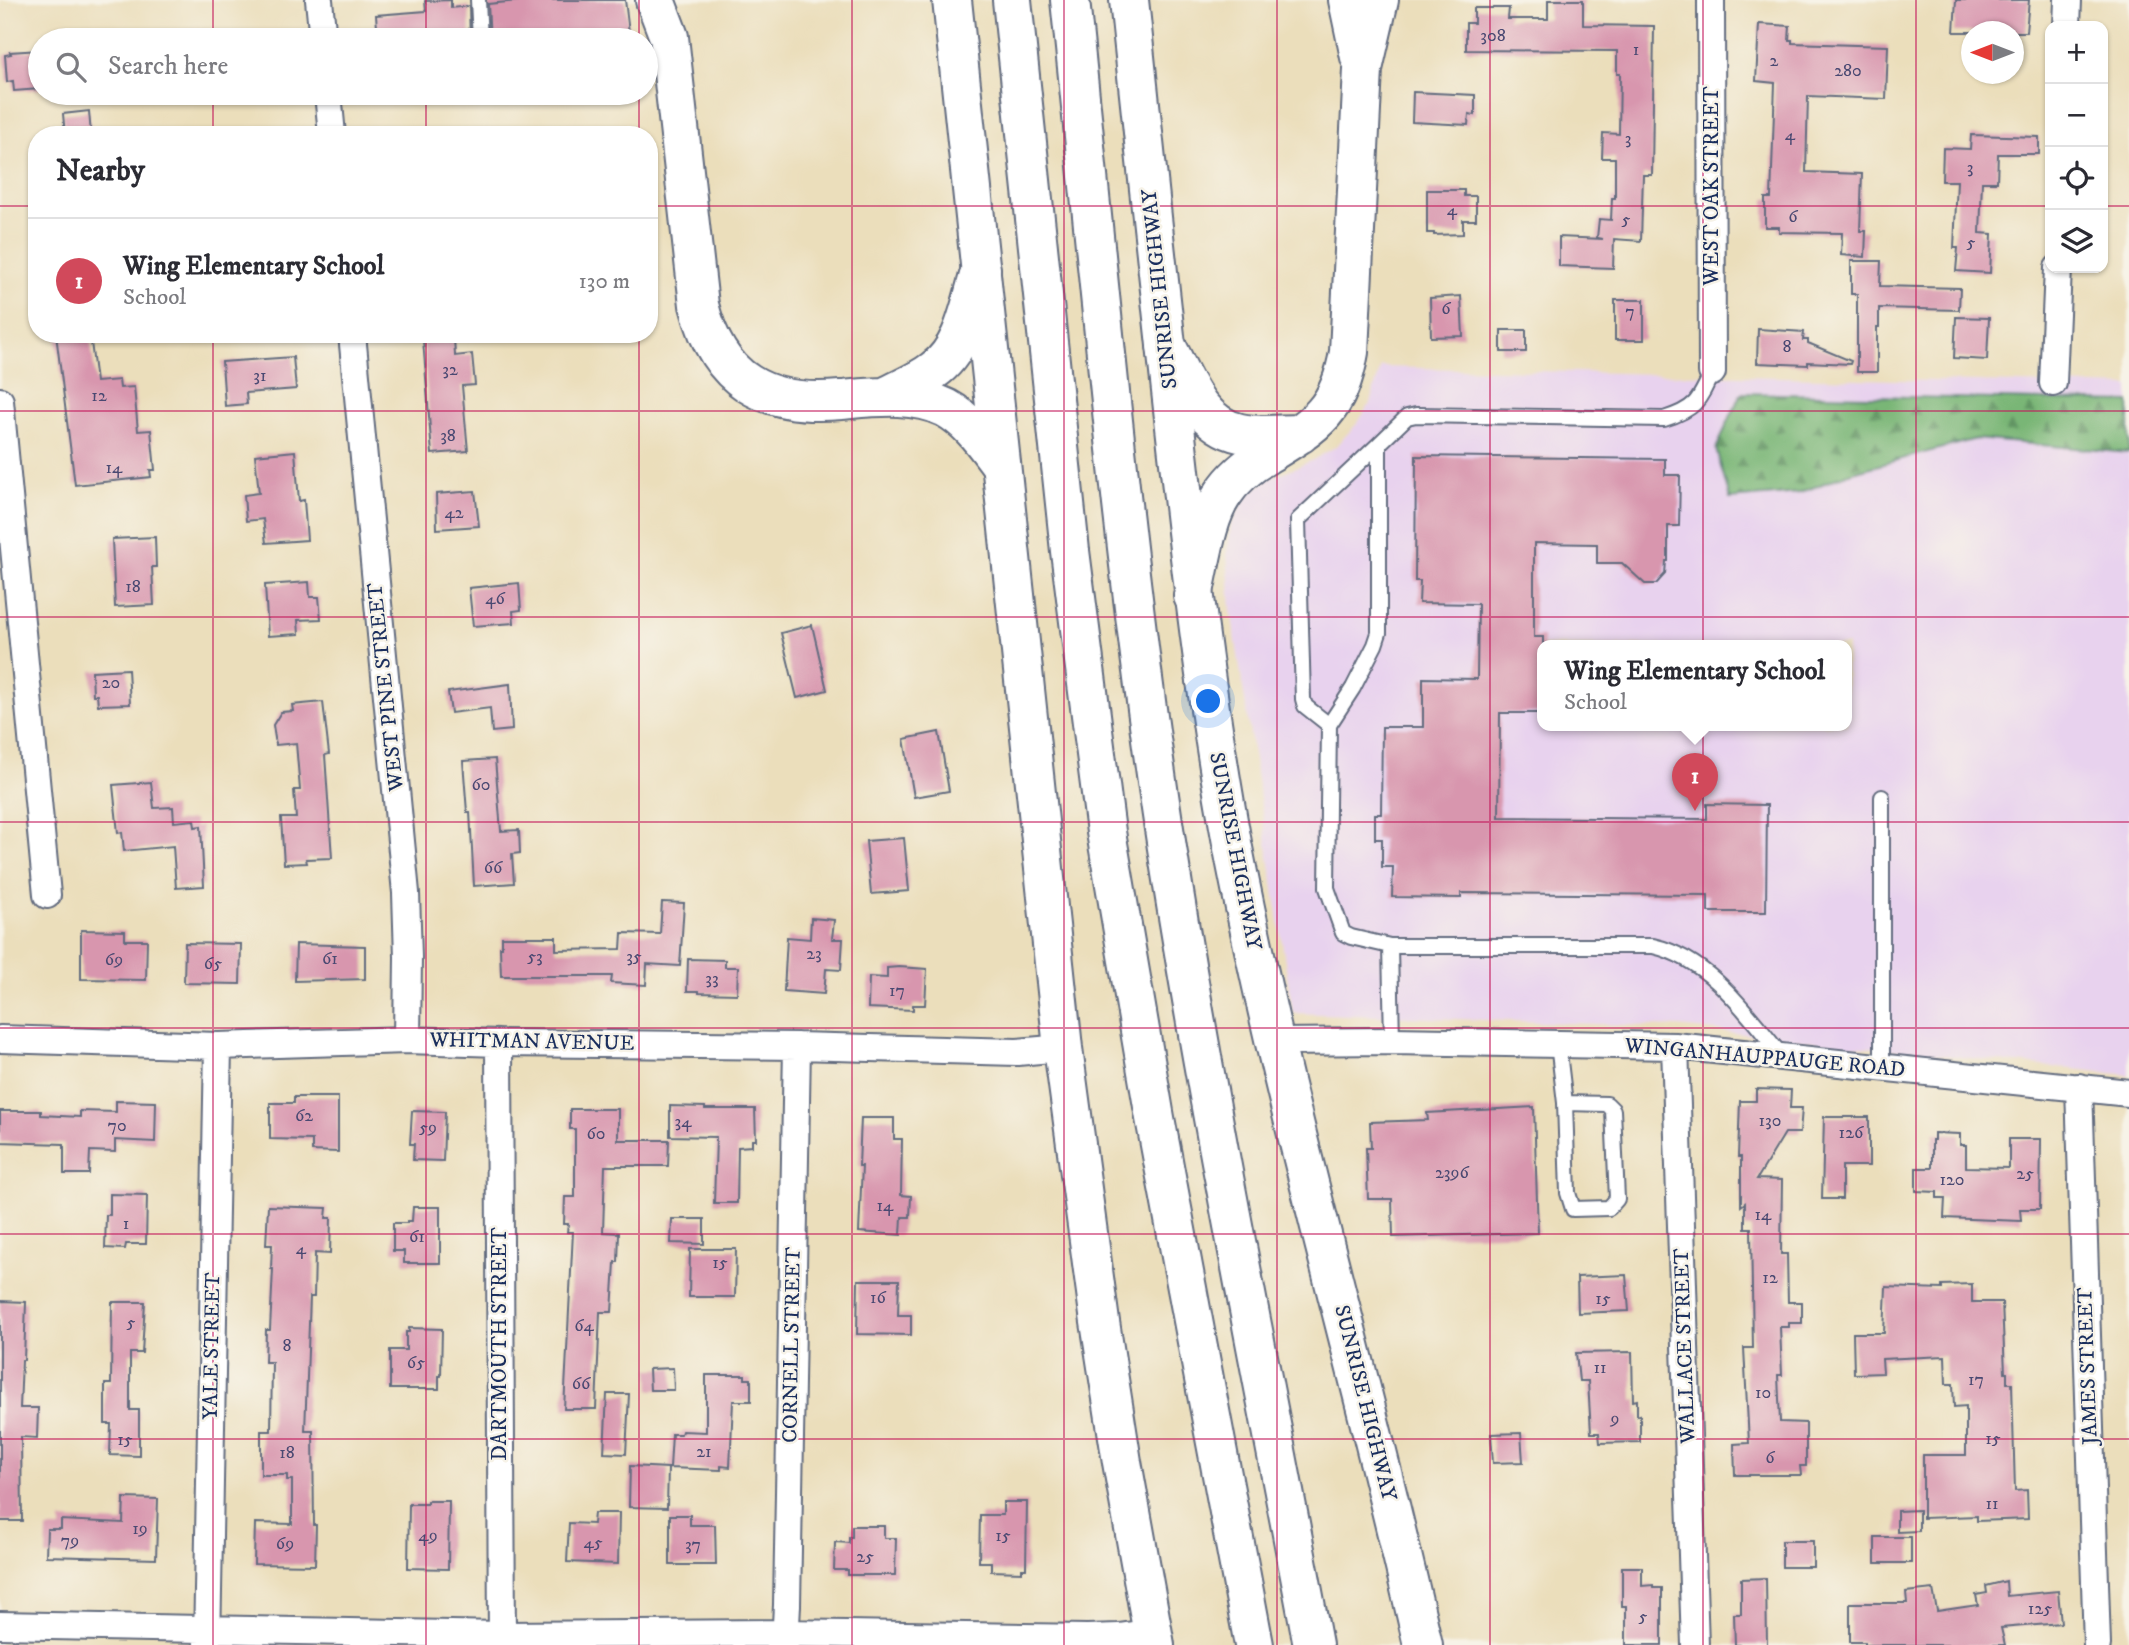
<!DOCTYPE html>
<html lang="en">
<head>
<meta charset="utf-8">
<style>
	body { margin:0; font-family:"IM FELL DW Pica",serif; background:#f7f7f7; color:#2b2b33 }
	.controls { position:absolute; right:21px; top:21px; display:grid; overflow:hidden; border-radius:14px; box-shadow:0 2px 5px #0004 }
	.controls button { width:63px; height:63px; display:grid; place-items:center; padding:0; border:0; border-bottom:2px solid #e1e1e2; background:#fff; color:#2b2b33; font:35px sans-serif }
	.compass { position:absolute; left:1961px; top:21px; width:63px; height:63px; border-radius:50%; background:#fff; box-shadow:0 2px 5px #0004; rotate:270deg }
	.you { position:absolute; left:1209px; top:702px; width:24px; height:24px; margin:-18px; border:5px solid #fff; border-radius:50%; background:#1a73e8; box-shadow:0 0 0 10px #1a73e833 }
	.badge { display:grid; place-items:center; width:46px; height:46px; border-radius:50%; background:#d1495b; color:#fff; font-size:23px; font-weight:700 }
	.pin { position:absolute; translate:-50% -58px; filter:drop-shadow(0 2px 4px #0008) }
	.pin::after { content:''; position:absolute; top:37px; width:24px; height:21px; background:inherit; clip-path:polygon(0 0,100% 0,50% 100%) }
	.popup { position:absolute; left:1537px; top:640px; width:315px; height:91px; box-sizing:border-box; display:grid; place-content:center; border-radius:14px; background:#fff; filter:drop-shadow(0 2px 5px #0005); font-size:23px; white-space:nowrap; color:#7c7c81 }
	.popup b { font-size:26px; color:#2b2b33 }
	.popup::after { content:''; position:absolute; left:50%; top:100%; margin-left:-14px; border:14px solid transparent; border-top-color:#fff }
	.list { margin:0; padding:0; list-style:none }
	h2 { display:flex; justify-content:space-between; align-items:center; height:91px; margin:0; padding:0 28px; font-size:30px }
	h2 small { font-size:23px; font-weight:400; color:#7c7c81 }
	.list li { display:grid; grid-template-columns:46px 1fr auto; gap:21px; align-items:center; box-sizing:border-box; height:126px; padding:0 28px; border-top:2px solid #e1e1e2 }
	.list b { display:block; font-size:26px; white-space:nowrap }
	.list p { margin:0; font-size:23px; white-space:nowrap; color:#7c7c81 }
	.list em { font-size:23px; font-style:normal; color:#7c7c81 }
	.icon { flex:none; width:38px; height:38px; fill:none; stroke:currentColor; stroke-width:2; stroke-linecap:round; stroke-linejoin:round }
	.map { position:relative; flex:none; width:2129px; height:1645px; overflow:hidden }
	.search { position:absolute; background:#fff; box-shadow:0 2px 5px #0004; left:28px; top:28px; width:630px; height:77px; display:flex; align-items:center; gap:18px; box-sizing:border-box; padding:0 24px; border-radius:38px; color:#7c7c81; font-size:26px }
	.panel { position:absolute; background:#fff; box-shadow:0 2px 5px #0004; left:28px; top:126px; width:630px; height:217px; border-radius:28px }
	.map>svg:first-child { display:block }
	.built { fill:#e8d2ee; fill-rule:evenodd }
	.forest { fill:url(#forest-firs); stroke:#4a726a; stroke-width:2 }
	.building { fill:#d896ae }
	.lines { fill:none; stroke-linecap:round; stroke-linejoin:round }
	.lane-casing { stroke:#646c7f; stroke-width:18 }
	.street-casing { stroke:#646c7f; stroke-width:30 }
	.secondary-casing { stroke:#646c7f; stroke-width:42 }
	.primary-casing { stroke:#646c7f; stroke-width:42 }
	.highway-casing { stroke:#646c7f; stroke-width:42 }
	.lane { stroke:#fff; stroke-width:14 }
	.street { stroke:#fff; stroke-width:26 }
	.secondary { stroke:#fff; stroke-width:38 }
	.primary { stroke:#fff; stroke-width:38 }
	.highway { stroke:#fff; stroke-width:38 }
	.grid { fill:none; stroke:#c2185b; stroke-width:2; stroke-opacity:0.55 }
	.labels { text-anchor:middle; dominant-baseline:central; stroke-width:5; stroke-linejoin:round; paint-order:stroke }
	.number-label { font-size:18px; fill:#4a4972 }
	.street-label { font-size:21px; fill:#1b2f5e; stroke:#f7f3e8 }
</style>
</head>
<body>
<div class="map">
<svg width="2129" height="1645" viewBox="0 0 2129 1645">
	<defs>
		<pattern id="forest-firs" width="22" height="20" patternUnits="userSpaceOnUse" patternTransform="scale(1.75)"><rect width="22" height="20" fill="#79b676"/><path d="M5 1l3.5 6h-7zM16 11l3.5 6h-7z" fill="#629464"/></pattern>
	</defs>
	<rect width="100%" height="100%" fill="#f7f3e8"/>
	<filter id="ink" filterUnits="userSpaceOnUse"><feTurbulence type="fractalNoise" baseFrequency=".0143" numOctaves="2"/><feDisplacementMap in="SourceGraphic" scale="14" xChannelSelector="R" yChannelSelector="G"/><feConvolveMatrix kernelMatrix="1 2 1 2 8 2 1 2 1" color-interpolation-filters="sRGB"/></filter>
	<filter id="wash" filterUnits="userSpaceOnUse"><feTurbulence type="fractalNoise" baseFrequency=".00686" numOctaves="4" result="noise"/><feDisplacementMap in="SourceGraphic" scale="28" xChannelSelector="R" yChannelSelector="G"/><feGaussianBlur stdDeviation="1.57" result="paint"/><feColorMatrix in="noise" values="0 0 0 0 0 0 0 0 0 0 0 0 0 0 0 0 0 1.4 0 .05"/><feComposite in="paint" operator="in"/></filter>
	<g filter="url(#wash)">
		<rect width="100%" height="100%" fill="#ebdebb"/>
		<path class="built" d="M1381 367 2129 386V1075L1678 1027 1293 1013 1231 610 1227 552 1231 526 1241 506 1252 491 1272 477 1311 461 1335 447 1354 427 1369 406ZM1543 645H1847V725H1543Z"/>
		<path class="forest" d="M1741 393 2129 402V453L1976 439 1849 473 1800 493 1730 499 1716 449Z"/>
		<g id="blocks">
			<path class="building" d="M451 0V8L469 6 470 40H378L376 15 426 11 425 1Z
				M529 0H625L630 40H490L488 4Z
				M1548 0H1583V25L1654 26 1652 175H1643L1641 241 1614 239 1613 268 1559 266V237L1603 239 1597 238 1599 219 1611 220 1612 198H1615V158H1602L1603 133 1619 134 1620 74H1617V51L1466 50V23H1474V8H1509L1508 19H1548Z
				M1956 0H2029L2026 32H1954Z
				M1759 24 1790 26 1789 40H1792V43L1888 46 1886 99 1808 96 1806 172 1862 174 1860 231H1866L1865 257 1841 255 1842 233 1779 232V227H1765V198H1771L1775 83 1756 81Z
				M40 50V89L14 91 13 81 7 82 5 55 11 54 10 52Z
				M1413 92 1475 95V115L1469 114 1468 125 1412 122Z
				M89 111 91 135H65L63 114Z
				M1971 135 2039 137V154H1998L1997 182H1982L1980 233 1992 234 1990 273 1956 271 1958 248H1954L1957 181H1942L1943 148 1970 149Z
				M1427 190H1464V196H1476V220H1463V234L1434 235V233H1427Z
				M1851 261H1881L1880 286 1960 288 1959 310 1879 308V327H1877V372H1857V294H1851Z
				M1461 296 1463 336 1431 337 1430 298Z
				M1615 300H1644V340H1615Z
				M1956 317 1989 318 1987 360 1954 358Z
				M1758 329 1804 332 1803 340H1808V343L1851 361 1850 364 1808 362V365L1757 363Z
				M1501 330H1526V352H1501Z
				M56 334H90L96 382 119 380 120 388 134 387 138 431 151 430 155 470H150L151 477 75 485Z
				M454 337 455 356 472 354 475 385 462 386 468 451 432 454 423 340Z
				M293 357 296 389 246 393 247 404 225 406 222 362Z
				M295 451 299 501 304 500 307 540 266 543 263 519 246 521 244 495 259 493 255 455Z
				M1416 456 1665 459V475H1680L1679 526H1668V561H1666L1665 574 1656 584H1645L1622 563H1597V544L1534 543V637H1543V713H1500L1499 817 1707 819V804L1767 805 1766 912H1708V895L1461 893V898L1392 897 1393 867H1382V839H1375V814H1381L1382 727H1423V678L1477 679 1478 604 1419 603 1420 581H1415Z
				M475 491 479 526 437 529 436 494Z
				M155 537 156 567H152L154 605 115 607 112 539Z
				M309 582 310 597H319L321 619 298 620 299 634 268 636 265 585Z
				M519 583 521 610 513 611 514 623 473 626 469 588Z
				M812 625 827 690 797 698 781 633Z
				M128 669 130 704 98 705 97 695H93L92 671Z
				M510 684 512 730 492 732 490 708 451 713 448 692Z
				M323 702 329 754 325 755 332 858 306 859 307 863 284 864 281 818H296L294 790H300L296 743 276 745 273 725 281 712 293 711 292 705Z
				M939 732 949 791 914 797 904 739Z
				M495 759 501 831 519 830 520 853 512 854 514 883 474 886 470 812H467L463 761Z
				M151 782 154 808 173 807 174 822 194 820 195 827 201 826 204 886 176 888 173 846 124 851 122 832 118 833 113 785Z
				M904 838 909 891 871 894 866 841Z
				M662 902 684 903 680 966 647 964 646 985 611 983 612 976H501L500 947H502V937H556V950L621 949 622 933 660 934Z
				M811 918 834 920 832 939H843L841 970 826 969 824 994 784 991 787 937 810 939Z
				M81 930 125 931V940H147L146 980 81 979Z
				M185 943 241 944 240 984 184 983Z
				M296 944 365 946V979L295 981Z
				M688 959 725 960V967H738L737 994 699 993V991H687Z
				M899 967 927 969 925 1005H913V1010L868 1008 869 977 887 978V968Z
				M1756 1089 1791 1090 1790 1108H1802L1800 1133H1785L1757 1179 1782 1180 1781 1254H1787L1788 1302H1802V1323H1789V1327H1780L1782 1375H1778L1780 1422 1806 1423V1466H1800L1801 1475H1735L1734 1444 1749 1443 1744 1348H1753L1751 1228H1745V1203L1741 1206V1157H1738L1740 1101H1756Z
				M294 1097H338V1152L312 1151V1140L270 1139V1103H294Z
				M116 1101 156 1102 155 1142 115 1140V1152L90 1151 89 1174H64V1144L0 1142V1111H41V1115L80 1117V1111L116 1112Z
				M670 1106 705 1107V1109H755L756 1140H752V1146L738 1147 737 1203H714L716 1137 670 1136Z
				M1534 1107 1538 1233 1393 1237 1392 1199H1368L1366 1148H1371L1370 1122 1428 1120 1427 1113Z
				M570 1109H618V1140H669L668 1166H605L603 1232 619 1233 618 1262H615L612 1312H600L596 1409H564L573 1232H567L568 1224H564L565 1197H575V1129H570Z
				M412 1111 445 1112 443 1161 413 1160 414 1144H410Z
				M1824 1117H1869V1166H1842V1199H1822Z
				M861 1118H894V1139H902L901 1195 911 1196 910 1217H902L901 1235 859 1232 862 1166H859Z
				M1934 1133 1960 1134V1145H1966V1167L2009 1168V1139H2041L2040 1209H2020L2021 1221 1944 1218 1945 1198H1937V1192L1916 1191V1168H1932V1140H1934Z
				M110 1194 147 1195 146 1244H126L125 1249 105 1248 106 1215H110Z
				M268 1206 327 1208 326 1218H331L330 1254 315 1253 314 1297H310L305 1431H313L314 1525H316L315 1565 254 1564 255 1523 292 1524V1480H287V1475H261V1431H271L272 1362H265L266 1330H270L273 1269H271L272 1245H266Z
				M413 1207H440V1263H404V1251H393V1223H407V1221H412Z
				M672 1219H704V1244L671 1243Z
				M690 1249H736L735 1297H689Z
				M1626 1275 1629 1311 1578 1313 1577 1277Z
				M858 1280H899L898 1315H911V1335L857 1334Z
				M1972 1284V1302H2002L2005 1373H2007V1383H2012L2015 1491 2027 1490 2028 1519 1977 1521V1516L1923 1518V1455H1966V1406L1954 1407 1953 1384H1946L1945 1356 1882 1359 1883 1373 1854 1374 1853 1333H1884L1886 1287 1942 1289V1285Z
				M0 1301 26 1302 24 1360H22L20 1408H38L37 1438 21 1437 22 1521H0Z
				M112 1302H145L142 1353H130V1410H139V1456L110 1455 111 1424H105V1384H111Z
				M409 1328 442 1329 441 1376H439V1389H390V1350H406V1332H409Z
				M1632 1352 1633 1401 1637 1400V1416L1640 1415V1442L1600 1443 1599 1433H1591L1588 1381H1579L1576 1353Z
				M673 1368 674 1390H650L649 1369Z
				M706 1375H745V1379H751V1401H733L730 1467 721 1466V1470L670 1468 672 1434H681L682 1431 706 1432Z
				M607 1394H629L626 1454 604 1453Z
				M1521 1433 1523 1462 1493 1463 1491 1434Z
				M630 1466 668 1468 667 1508 629 1507Z
				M124 1498 158 1499 156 1559 46 1556 47 1529H61V1520L123 1523Z
				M427 1501H449L448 1569 408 1568 409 1504H427Z
				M1003 1502H1027L1026 1569H1022V1572L991 1571V1562H979L980 1515H1003Z
				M1919 1510V1531L1897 1532V1511Z
				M594 1513H619L618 1564 567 1562 569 1523 593 1524Z
				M670 1515H690V1525H715L716 1565H670Z
				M852 1526H884V1538H896L895 1575H848V1570H834L835 1542 849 1543V1537H852Z
				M1875 1537H1911V1563H1875Z
				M1782 1541H1813V1567H1782Z
				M1622 1567H1642V1586L1653 1585V1588H1662V1645H1626V1606H1622Z
				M1766 1578 1767 1645H1735L1734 1614H1741V1579Z
				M2006 1581 2007 1596 2058 1591 2061 1623 2001 1628 2005 1645H1865V1642H1850V1603H1907L1906 1592 1933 1589 1937 1611 1978 1605 1976 1595 1987 1593 1986 1586Z"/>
		</g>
	</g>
	<g filter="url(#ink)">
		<use href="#blocks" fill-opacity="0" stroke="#646c7f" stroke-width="2"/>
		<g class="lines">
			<g class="lane-casing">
				<path id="lane" d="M478 0 480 40
					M646 57 669 53
					M1329 725 1305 706 1303 699 1298 520 1379 444
					M1390 946 1351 937 1343 933 1327 888 1329 725 1353 688 1375 645 1379 633V444L1407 417 1416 415 1664 419C1696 409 1699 401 1712 372
					M1392 1041 1390 946H1653C1710 959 1747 1014 1782 1056
					M1558 1044 1565 1103 1568 1193 1573 1209 1609 1208 1617 1199 1613 1110 1607 1104 1565 1103
					M1882 1067V797"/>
			</g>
			<g class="street-casing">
				<path id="street" d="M319 0 323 40
					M1711 0 1712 372
					M2067 26 2068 0
					M328 93 332 135
					M352 334 406 893 408 957 407 1040
					M2053 383 2058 268
					M0 401 47 895
					M0 1039 218 1046 407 1040 499 1043 797 1046 1017 1052 1063 1048
					M1274 1042 1392 1041 1675 1046 2129 1093
					M499 1043 502 1645
					M1675 1046 1695 1645
					M2079 1087 2097 1645
					M0 1625 502 1635 785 1633 1087 1638 1119 1637 1153 1632
					M207 1645 218 1046
					M785 1645 787 1605 797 1046"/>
			</g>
			<g class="secondary-casing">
				<path id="secondary" d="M952 0 1063 1048 1100 1322 1122 1462 1155 1645
					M1129 0C1144 139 1158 279 1174 418 1190 561 1206 702 1232 843 1284 1113 1363 1377 1423 1645"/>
			</g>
			<g class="primary-casing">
				<path id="primary" d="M655 0 669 37 699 305C718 381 765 407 841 400 875 397 914 392 946 408 970 421 985 444 1001 465
					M1348 0 1360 57
					M1166 345C1183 377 1199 425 1240 433 1259 437 1280 434 1300 434
					M887 396C902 388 920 381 934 370 965 348 970 303 981 269
					M1193 596C1201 564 1205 521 1223 494 1234 477 1249 465 1266 455 1315 425 1339 412 1349 352L1363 69 1379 0"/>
			</g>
			<g class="highway-casing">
				<path id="highway" d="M1012 0 1070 551 1106 832 1155 1118 1254 1645
					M1070 0C1099 274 1122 550 1163 822 1205 1098 1262 1371 1313 1645"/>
			</g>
			<use href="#lane" class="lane"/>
			<use href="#street" class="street"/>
			<use href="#secondary" class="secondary"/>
			<use href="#primary" class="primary"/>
			<use href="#highway" class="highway"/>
		</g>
	</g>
	<path class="grid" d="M213 0V40M426 0V40M639 0V40M852 0V1645M1064 0V1645M1277 0V1645M1490 0V1645M1703 0V1645M1916 0V1645M213 93V135M426 93V135M639 93V135M0 206H37M649 206H2050M2103 206H2129M213 334V1645M426 334V1645M639 334V1645M0 411H2129M0 617H2129M0 822H2129M0 1028H2129M0 1234H2129M0 1439H2129"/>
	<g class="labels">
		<g class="number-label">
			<text x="1493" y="36">308</text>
			<text x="1636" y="50">1</text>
			<text x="1774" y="61">2</text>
			<text x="1848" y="71">280</text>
			<text x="1790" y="135">4</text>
			<text x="1628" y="139">3</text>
			<text x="1970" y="168">3</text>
			<text x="1452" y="210">4</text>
			<text x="1793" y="217">6</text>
			<text x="1626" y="220">5</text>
			<text x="1971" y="243">5</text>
			<text x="1446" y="309">6</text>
			<text x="1630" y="312">7</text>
			<text x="1787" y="347">8</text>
			<text x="450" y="370">32</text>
			<text x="260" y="376">31</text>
			<text x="99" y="396">12</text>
			<text x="448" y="436">38</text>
			<text x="114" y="468">14</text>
			<text x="454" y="513">42</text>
			<text x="133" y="587">18</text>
			<text x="495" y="599">46</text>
			<text x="111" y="683">20</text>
			<text x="481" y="785">60</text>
			<text x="493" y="868">66</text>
			<text x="814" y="954">23</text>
			<text x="535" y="957">53</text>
			<text x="634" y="957">35</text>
			<text x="330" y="959">61</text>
			<text x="114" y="960">69</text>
			<text x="213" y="964">65</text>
			<text x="712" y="979">33</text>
			<text x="897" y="991">17</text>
			<text x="304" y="1116">62</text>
			<text x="1770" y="1121">130</text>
			<text x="683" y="1122">34</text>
			<text x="117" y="1126">70</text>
			<text x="428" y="1128">59</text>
			<text x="1851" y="1133">126</text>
			<text x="596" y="1134">60</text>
			<text x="1452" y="1173">2396</text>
			<text x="2025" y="1174">25</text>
			<text x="1952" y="1180">120</text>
			<text x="885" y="1206">14</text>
			<text x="1763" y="1215">14</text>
			<text x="126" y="1224">1</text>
			<text x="417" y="1237">61</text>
			<text x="301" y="1249">4</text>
			<text x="720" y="1263">15</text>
			<text x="1770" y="1278">12</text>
			<text x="878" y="1298">16</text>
			<text x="1603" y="1299">15</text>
			<text x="131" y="1323">5</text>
			<text x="584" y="1326">64</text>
			<text x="287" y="1346">8</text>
			<text x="416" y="1363">65</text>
			<text x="1600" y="1368">11</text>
			<text x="1976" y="1380">17</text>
			<text x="581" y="1384">66</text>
			<text x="1763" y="1393">10</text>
			<text x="1615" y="1419">9</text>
			<text x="1993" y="1439">15</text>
			<text x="125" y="1440">15</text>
			<text x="704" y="1452">21</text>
			<text x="287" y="1453">18</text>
			<text x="1770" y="1458">6</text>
			<text x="1992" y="1504">11</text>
			<text x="140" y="1529">19</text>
			<text x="428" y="1536">49</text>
			<text x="1003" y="1536">15</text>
			<text x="70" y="1541">79</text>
			<text x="593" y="1543">45</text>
			<text x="285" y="1544">69</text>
			<text x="693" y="1545">37</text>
			<text x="865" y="1557">25</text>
			<text x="2040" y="1609">125</text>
			<text x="1643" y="1617">5</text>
		</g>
		<g class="street-label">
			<text transform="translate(1712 186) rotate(-90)">WEST OAK STREET</text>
			<text transform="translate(1160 289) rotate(-96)">SUNRISE HIGHWAY</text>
			<text transform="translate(386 687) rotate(-96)">WEST PINE STREET</text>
			<text transform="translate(1235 851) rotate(79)">SUNRISE HIGHWAY</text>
			<text transform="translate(532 1042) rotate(1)">WHITMAN AVENUE</text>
			<text transform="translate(1765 1058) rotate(5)">WINGANHAUPPAUGE ROAD</text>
			<text transform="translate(500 1344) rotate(-90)">DARTMOUTH STREET</text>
			<text transform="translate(792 1345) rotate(-89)">CORNELL STREET</text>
			<text transform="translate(212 1346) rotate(-89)">YALE STREET</text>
			<text transform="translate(1685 1346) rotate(-92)">WALLACE STREET</text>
			<text transform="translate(2088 1366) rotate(-92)">JAMES STREET</text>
			<text transform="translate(1365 1403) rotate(76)">SUNRISE HIGHWAY</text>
		</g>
	</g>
</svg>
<div class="controls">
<button>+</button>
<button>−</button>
<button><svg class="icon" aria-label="locate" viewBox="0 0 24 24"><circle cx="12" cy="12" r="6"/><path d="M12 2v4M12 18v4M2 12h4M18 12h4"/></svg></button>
<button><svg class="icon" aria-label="layers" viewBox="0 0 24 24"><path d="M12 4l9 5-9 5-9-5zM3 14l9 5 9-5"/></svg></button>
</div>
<svg class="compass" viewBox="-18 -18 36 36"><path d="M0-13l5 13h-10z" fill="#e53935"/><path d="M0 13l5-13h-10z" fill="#7c7c81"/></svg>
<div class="you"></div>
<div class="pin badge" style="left:1695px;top:811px">1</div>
<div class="popup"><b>Wing Elementary School</b>School</div>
<div class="search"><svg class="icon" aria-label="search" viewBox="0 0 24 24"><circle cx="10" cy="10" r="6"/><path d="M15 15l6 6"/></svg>Search here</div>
<section class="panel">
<h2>Nearby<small></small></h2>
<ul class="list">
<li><span class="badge">1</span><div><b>Wing Elementary School</b><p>School</p></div><em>130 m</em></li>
</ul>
</section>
</div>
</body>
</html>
